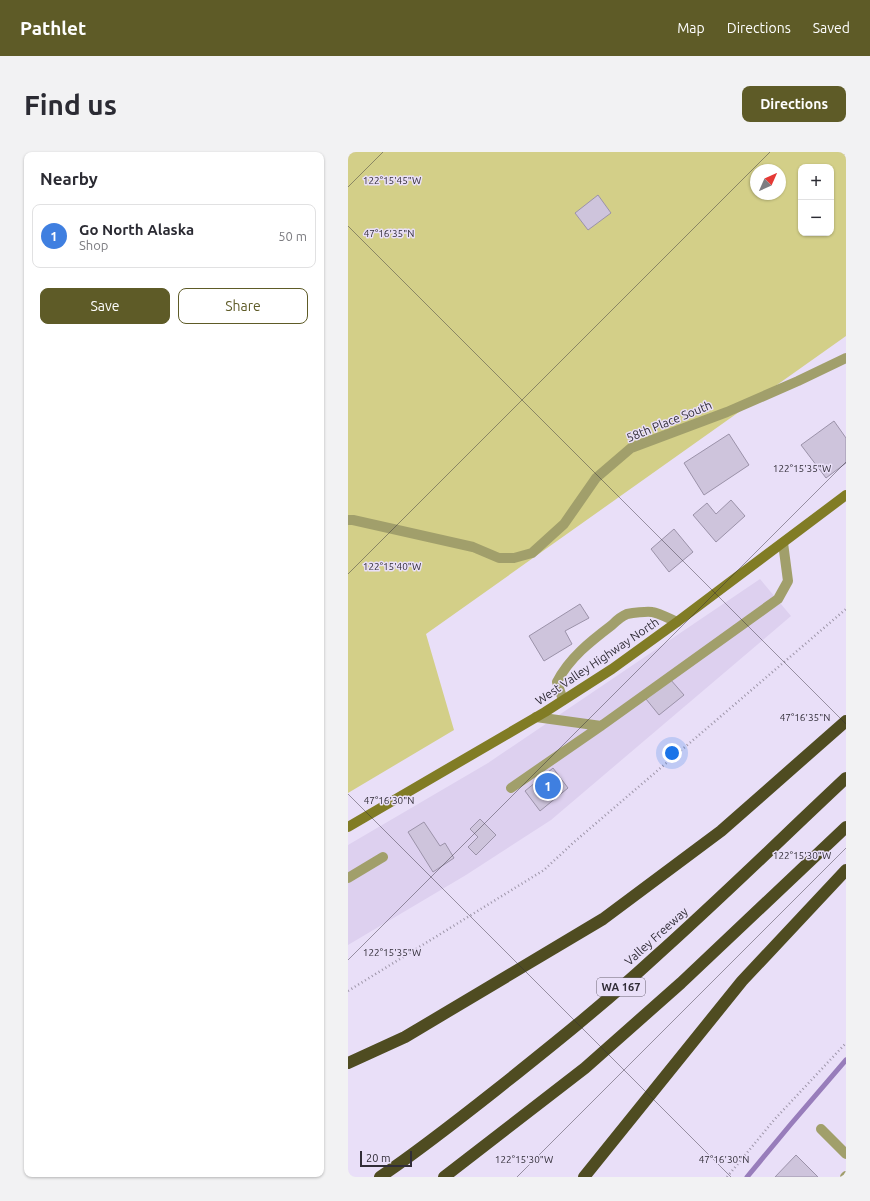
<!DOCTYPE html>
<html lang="en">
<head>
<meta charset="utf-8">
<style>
	body { margin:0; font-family:Ubuntu,sans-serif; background:#f2f2f3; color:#2b2b33 }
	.controls { position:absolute; right:12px; top:12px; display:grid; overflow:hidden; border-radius:8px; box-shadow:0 1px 3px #0004 }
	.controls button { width:36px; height:36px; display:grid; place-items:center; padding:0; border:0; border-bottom:1px solid #e1e1e2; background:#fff; color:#2b2b33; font:20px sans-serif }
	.compass { position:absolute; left:402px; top:12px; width:36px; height:36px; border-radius:50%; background:#fff; box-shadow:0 1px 3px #0004; rotate:45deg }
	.scale { position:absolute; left:12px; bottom:10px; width:52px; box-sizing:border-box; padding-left:4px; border:2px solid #312d37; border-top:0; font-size:11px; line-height:14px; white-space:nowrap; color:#312d37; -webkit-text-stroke:3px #e9dff8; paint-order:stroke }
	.you { position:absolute; left:324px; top:601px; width:14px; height:14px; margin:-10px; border:3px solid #fff; border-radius:50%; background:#1a73e8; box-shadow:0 0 0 6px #1a73e833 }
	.badge { display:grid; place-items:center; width:26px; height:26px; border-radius:50%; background:#5e5b27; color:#fff; font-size:13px; font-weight:700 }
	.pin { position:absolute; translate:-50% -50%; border:2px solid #fff; box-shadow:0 1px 4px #0006 }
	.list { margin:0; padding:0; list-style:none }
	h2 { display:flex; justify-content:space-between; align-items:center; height:52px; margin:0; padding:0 16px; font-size:17px }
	h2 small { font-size:13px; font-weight:400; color:#7c7c81 }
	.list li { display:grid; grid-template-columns:26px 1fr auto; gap:12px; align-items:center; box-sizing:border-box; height:64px; margin:0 8px 8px; padding:0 8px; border:1px solid #e1e1e2; border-radius:8px }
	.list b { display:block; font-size:15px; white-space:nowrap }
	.list p { margin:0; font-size:13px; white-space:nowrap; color:#7c7c81 }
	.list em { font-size:13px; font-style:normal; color:#7c7c81 }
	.actions { display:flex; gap:8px; padding:12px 16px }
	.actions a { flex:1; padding:9px 0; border:1px solid #5e5b27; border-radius:8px; text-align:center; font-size:14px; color:#5e5b27 }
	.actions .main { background:#5e5b27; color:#fff }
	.map { position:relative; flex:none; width:498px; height:1025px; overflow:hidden; border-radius:8px }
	header { display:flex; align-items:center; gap:24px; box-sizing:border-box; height:56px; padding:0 20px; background:#5e5b27; color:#fff }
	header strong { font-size:19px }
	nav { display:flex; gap:22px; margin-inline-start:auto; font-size:14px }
	.intro { display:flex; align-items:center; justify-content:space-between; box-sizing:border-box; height:96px; padding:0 24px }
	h1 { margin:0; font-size:28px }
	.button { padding:10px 18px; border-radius:8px; background:#5e5b27; color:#fff; font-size:14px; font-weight:700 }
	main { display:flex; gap:24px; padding:0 24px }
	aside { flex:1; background:#fff; border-radius:8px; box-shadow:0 1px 3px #0004 }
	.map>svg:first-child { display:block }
	.built { fill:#ddd0ef }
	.green { fill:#d3cf88; fill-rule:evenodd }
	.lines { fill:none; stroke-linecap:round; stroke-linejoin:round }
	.stream { stroke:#987dbb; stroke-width:5 }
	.building { fill:#cec4dc; stroke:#9b92a9 }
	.path { stroke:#9d95a8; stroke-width:2.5; stroke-dasharray:1 3; stroke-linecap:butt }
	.lane { stroke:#a19f6b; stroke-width:10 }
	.street { stroke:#a19f6b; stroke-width:10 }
	.secondary { stroke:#817c25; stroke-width:10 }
	.highway { stroke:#4f4c21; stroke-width:12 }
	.ticks { fill:none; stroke:#312d37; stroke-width:1; stroke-opacity:0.45 }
	.labels { text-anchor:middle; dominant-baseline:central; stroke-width:3; stroke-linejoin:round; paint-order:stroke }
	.shield { fill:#e9dff8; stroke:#686271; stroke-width:1 }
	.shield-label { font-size:11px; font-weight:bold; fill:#312d37 }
	.street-label { font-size:12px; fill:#312d37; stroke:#e9dff8 }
	.ticks-label { font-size:10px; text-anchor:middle; fill:#312d37; stroke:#e9dff8; stroke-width:3; stroke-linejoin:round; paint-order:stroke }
</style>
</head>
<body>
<header>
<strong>Pathlet</strong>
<nav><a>Map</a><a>Directions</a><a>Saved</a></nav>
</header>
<div class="intro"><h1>Find us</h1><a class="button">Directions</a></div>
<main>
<aside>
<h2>Nearby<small></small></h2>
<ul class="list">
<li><span class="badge" style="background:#3f7fe0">1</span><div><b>Go North Alaska</b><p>Shop</p></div><em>50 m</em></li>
</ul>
<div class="actions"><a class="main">Save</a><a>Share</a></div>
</aside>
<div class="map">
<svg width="498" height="1025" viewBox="0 0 498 1025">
	<rect width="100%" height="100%" fill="#e9dff8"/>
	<path class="built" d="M412 427 443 464 203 668 118 723 0 793V693L140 611Z"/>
	<path class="green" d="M0 0H498V184L78 482 106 578 0 641ZM453 15H483V81H453ZM408 18H432V42H408Z"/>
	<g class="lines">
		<path class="stream" d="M399 1025 443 972 498 908"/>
	</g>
	<path class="building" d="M250 43 263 61 240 78 227 61Z
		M486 269 498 286V311L478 326 453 293Z
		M381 282 401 313 356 343 336 311Z
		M383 348 397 364 368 390 345 363 359 351 368 362Z
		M326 377 345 400 321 420 303 397Z
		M232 452 241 466 217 479 224 492 196 509 181 484Z
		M322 527 336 543 311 563 298 547Z
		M205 616 220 636 192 659 177 639Z
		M132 667 148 683 128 703 120 695 130 685 122 677Z
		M76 670 92 694 97 691 106 706 85 720 60 680Z
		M448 1003 470 1025H427Z"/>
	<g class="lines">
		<path class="path" d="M0 839 196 718 225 691 498 457
			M379 1025 426 968 498 891"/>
		<path class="lane" d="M215 548 209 530C221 506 243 489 264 473 268 469 274 464 279 462 284 461 299 459 304 460 311 461 322 467 329 470
			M188 565 253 574
			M163 636 253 574 430 447 440 429 435 391
			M0 726 35 705
			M497 1025 498 1024"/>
		<path class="street" d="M0 368H5L125 395 151 406H166L184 401 216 372 248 326 283 296 379 260 450 229 498 206
			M473 977 498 1002"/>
		<path class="secondary" d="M0 675 197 560 264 517 329 470 498 343"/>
		<path class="highway" d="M0 911 57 885 255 767 373 679 498 569
			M32 1025C72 998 110 968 148 938 202 895 256 852 307 805 372 747 434 686 498 626
			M96 1025 237 916 333 831 498 675
			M236 1025 394 829 498 718"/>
	</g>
	<path class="ticks" d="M494 0 498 4M0 35 35 0M0 74 498 572M0 422 422 0M0 642 383 1025M0 808 498 310M169 1025 498 696"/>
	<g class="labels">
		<rect class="shield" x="249" y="826" width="48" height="18" rx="3"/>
		<g class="shield-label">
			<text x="273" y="835">WA 167</text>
		</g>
		<g class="street-label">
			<text transform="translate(321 269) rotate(-22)">58th Place South</text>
			<text transform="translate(249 509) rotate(-34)">West Valley Highway North</text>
			<text transform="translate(308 784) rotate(-42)">Valley Freeway</text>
		</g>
	</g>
	<g class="ticks-label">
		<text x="44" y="32">122°15'45"W</text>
		<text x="41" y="85">47°16'35"N</text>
		<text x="454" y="320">122°15'35"W</text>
		<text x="44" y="418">122°15'40"W</text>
		<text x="457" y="569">47°16'35"N</text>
		<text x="41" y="652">47°16'30"N</text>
		<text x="454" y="707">122°15'30"W</text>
		<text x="44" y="804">122°15'35"W</text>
		<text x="176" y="1011">122°15'30"W</text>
		<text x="376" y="1011">47°16'30"N</text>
	</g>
</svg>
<div class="controls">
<button>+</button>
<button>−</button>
</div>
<svg class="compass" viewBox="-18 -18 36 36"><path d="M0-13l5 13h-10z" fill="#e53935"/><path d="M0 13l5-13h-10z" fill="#7c7c81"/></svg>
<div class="scale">20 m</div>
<div class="you"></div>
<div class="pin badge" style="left:200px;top:634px;background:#3f7fe0">1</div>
</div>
</main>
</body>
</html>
